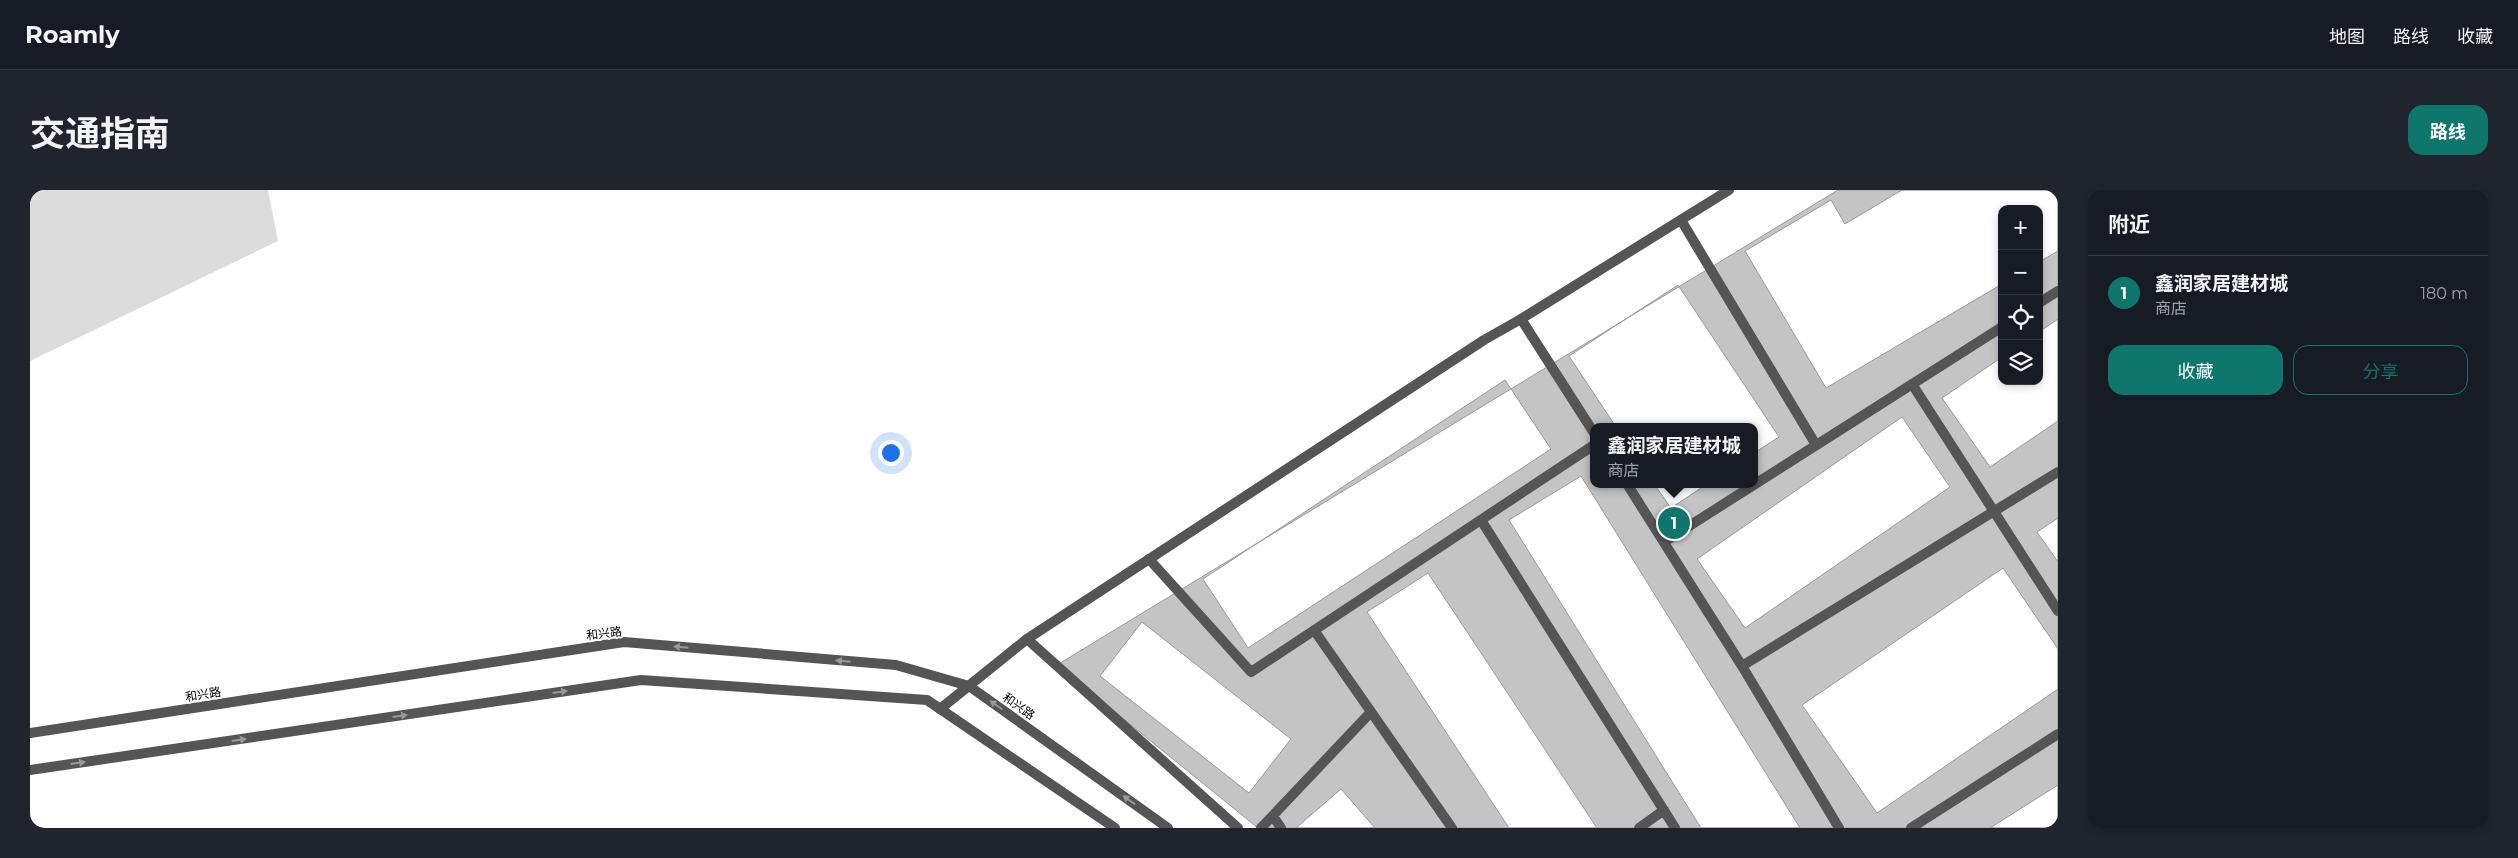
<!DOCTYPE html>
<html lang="zh">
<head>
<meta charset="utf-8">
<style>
	body { margin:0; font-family:Montserrat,"Noto Sans SC",sans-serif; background:#20242c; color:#f1f3f6 }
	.controls { position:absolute; right:15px; top:15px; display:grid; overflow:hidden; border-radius:10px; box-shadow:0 2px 8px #0003 }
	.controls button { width:45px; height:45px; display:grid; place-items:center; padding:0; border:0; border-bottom:1px solid #363941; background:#171b24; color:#f1f3f6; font:25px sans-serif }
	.you { position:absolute; left:860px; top:262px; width:18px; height:18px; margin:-12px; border:4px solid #fff; border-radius:50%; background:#1a73e8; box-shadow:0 0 0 8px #1a73e833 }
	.badge { display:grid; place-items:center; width:32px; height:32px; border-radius:50%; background:#0f766e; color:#fff; font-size:16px; font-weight:700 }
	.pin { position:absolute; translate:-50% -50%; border:2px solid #fff; box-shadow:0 1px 5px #0006 }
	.popup { position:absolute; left:1560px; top:233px; width:168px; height:65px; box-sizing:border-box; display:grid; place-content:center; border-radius:10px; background:#171b24; filter:drop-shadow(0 1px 4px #0005); font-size:16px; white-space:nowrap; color:#9ea1a6 }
	.popup b { font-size:19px; color:#f1f3f6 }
	.popup::after { content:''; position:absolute; left:50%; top:100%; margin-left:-10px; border:10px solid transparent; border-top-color:#171b24 }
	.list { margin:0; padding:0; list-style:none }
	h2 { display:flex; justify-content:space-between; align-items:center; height:65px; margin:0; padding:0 20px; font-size:21px }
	h2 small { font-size:16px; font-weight:400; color:#9ea1a6 }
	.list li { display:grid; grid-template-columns:32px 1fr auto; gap:15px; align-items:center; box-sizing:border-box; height:75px; padding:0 20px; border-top:1px solid #363941 }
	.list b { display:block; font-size:19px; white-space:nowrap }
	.list p { margin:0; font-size:16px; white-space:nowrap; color:#9ea1a6 }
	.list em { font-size:16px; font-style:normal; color:#9ea1a6 }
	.actions { display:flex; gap:10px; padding:15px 20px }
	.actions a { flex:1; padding:11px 0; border:1px solid #0f766e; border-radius:15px; text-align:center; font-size:18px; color:#0f766e }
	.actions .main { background:#0f766e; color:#fff }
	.icon { flex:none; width:28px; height:28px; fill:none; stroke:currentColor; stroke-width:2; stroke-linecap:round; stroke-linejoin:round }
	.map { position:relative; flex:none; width:2028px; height:638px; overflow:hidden; border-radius:15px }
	header { display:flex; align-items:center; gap:30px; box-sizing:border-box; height:70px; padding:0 25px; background:#171b24; border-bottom:1px solid #363941 }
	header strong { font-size:24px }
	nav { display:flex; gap:28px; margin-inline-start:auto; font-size:18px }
	.intro { display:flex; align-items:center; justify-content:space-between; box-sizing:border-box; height:120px; padding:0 30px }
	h1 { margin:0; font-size:35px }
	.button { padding:12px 22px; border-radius:15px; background:#0f766e; color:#fff; font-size:18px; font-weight:700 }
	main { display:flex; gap:30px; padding:0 30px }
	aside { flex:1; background:#171b24; border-radius:15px; box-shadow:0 2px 8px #0003 }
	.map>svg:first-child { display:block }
	.green { fill:#dcdcdc }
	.building { fill:#c4c4c4; stroke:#999; fill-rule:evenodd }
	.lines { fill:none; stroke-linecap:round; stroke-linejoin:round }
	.service { stroke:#555; stroke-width:10 }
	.minor { stroke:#555; stroke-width:10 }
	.tertiary { stroke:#555; stroke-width:10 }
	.oneway { fill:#999 }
	.labels { text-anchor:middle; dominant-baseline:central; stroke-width:4; stroke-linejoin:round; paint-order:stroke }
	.street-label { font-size:12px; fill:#000; stroke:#fff }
</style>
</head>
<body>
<header>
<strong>Roamly</strong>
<nav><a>地图</a><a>路线</a><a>收藏</a></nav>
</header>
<div class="intro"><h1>交通指南</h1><a class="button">路线</a></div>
<main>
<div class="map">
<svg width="2028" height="638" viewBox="0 0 2028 638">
	<rect width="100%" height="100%" fill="#fff"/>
	<path class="green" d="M0 0H238L248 51 0 171Z"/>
	<path class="building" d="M1808 0H2028V638H1228L1027 475ZM1972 19H2009V191H1972ZM1564 237H1724V294H1564Z
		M1872 0H2028V61L2009 72V19H1972V94L1796 198 1715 61 1801 10 1815 34Z
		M1648 95 1749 247 1724 263V237H1586L1539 166Z
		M2028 129V231L1960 277 1912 208 1972 167V191H2009V142Z
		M1475 190 1521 259 1218 458 1173 389Z
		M1872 227 1920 297 1715 438 1667 369Z
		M1551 286 1770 638H1671L1479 330Z
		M1624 294H1677L1641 318Z
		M2028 328V372L2007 342Z
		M1973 378 2028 459V499L1847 623 1772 515Z
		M1398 383 1567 638H1479L1337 422Z
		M1112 432 1261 549 1219 603 1070 486Z
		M2028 595V638H1960Z
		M1311 599 1345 638H1266Z"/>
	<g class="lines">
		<path class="service" d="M1651 30 1786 255
			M2009 113 2028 101
			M1491 129 1564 243
			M1882 194 2028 421
			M1597 294 1712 476 1809 638
			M1451 330 1645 638
			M1634 352 1972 137
			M1119 369 1221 482 1564 255
			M1284 440 1422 638
			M997 449 1208 638
			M1712 476 2028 282
			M1243 626 1251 638
			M1231 638 1340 523
			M1609 638 1634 620
			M1881 638 2028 544"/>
		<path class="minor" d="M910 519 997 449 1454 150 1491 129 1699 0"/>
		<path class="tertiary" d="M0 543 594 452 866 475 939 496 1138 638
			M0 580 611 490 897 510 1085 638"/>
	</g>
	<defs><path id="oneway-solid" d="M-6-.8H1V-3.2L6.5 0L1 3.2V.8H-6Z" transform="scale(1.25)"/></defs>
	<g class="oneway">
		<use href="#oneway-solid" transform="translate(651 457) rotate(-175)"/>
		<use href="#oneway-solid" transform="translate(813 471) rotate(-175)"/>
		<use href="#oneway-solid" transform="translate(530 502) rotate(-8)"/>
		<use href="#oneway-solid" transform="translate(966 515) rotate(-145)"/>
		<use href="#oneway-solid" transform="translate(370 526) rotate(-8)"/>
		<use href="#oneway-solid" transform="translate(209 550) rotate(-8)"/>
		<use href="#oneway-solid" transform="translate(48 573) rotate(-8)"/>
		<use href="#oneway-solid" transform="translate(1099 610) rotate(-145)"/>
	</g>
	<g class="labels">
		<g class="street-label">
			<text transform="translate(574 443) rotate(-7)">和兴路</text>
			<text transform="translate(173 504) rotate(-9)">和兴路</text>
			<text transform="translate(989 516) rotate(35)">和兴路</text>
		</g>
	</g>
</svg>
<div class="controls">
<button>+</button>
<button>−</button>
<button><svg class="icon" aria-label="locate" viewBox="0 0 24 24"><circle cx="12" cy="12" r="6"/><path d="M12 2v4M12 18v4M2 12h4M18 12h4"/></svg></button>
<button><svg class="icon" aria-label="layers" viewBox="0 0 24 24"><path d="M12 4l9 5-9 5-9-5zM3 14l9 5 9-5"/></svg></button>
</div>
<div class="you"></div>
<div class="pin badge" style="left:1644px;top:333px">1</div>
<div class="popup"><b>鑫润家居建材城</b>商店</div>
</div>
<aside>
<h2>附近<small></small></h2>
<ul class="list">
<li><span class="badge">1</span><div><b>鑫润家居建材城</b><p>商店</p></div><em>180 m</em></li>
</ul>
<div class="actions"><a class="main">收藏</a><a>分享</a></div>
</aside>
</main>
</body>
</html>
